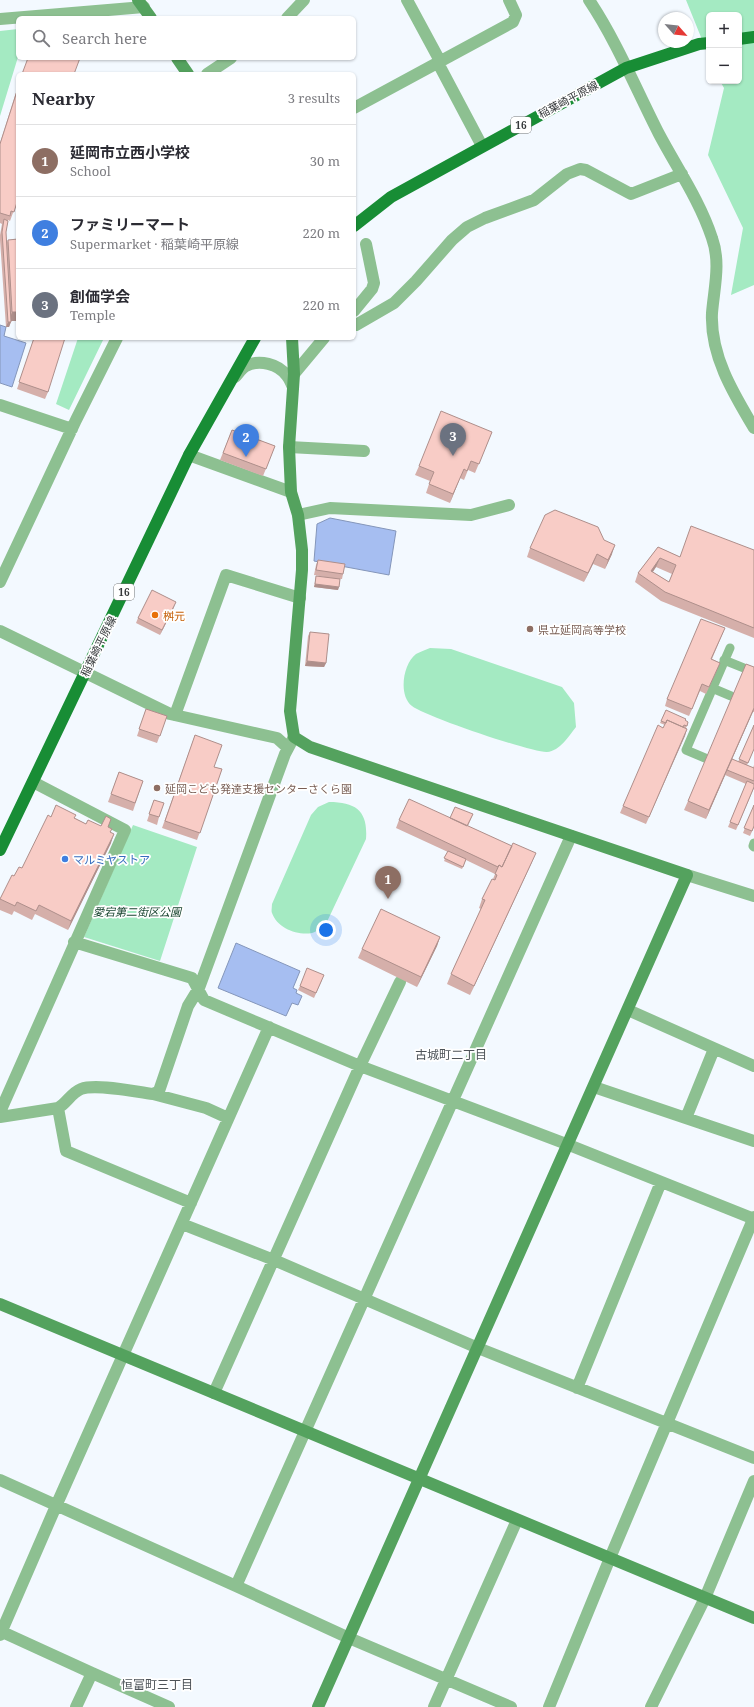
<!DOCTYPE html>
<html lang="en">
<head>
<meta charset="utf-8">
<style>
	body { margin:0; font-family:"Noto Serif","Noto Sans JP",serif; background:#f2f2f3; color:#2b2b33 }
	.controls { position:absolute; right:12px; top:12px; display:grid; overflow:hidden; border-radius:6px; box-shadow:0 1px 3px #0004 }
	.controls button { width:36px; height:36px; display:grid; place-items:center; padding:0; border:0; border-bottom:1px solid #e1e1e2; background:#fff; color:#2b2b33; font:20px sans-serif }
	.compass { position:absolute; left:658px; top:12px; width:36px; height:36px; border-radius:50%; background:#fff; box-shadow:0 1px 3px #0004; rotate:117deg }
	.you { position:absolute; left:326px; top:930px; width:14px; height:14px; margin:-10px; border:3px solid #fff; border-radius:50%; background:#1a73e8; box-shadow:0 0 0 6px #1a73e833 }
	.badge { display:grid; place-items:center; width:26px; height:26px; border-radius:50%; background:#111827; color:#fff; font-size:13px; font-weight:700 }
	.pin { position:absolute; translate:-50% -33px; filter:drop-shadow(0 1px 2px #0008) }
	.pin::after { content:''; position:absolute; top:21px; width:14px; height:12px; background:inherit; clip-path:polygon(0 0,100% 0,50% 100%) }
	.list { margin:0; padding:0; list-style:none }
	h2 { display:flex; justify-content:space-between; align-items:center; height:52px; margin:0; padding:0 16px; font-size:17px }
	h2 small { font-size:13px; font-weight:400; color:#7c7c81 }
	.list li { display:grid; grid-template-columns:26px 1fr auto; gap:12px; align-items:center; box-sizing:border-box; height:72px; padding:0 16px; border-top:1px solid #e1e1e2 }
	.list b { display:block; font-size:15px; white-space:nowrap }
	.list p { margin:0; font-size:13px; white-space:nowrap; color:#7c7c81 }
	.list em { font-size:13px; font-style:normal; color:#7c7c81 }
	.icon { flex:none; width:22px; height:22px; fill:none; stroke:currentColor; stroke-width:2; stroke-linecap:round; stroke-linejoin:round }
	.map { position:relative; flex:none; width:754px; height:1707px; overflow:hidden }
	.search { position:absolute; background:#fff; box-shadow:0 1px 3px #0004; left:16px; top:16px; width:340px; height:44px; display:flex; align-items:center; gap:10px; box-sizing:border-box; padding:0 14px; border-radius:6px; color:#7c7c81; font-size:15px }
	.panel { position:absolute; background:#fff; box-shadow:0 1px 3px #0004; left:16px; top:72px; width:340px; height:268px; border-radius:6px }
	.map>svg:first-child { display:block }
	.green { fill:#a4eac2 }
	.water { fill:#a6bef1; stroke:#8496ba }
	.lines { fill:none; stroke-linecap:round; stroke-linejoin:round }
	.lane { stroke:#8dc091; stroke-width:9 }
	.street { stroke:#8dc091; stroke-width:12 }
	.secondary { stroke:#54a25e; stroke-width:12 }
	.primary { stroke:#188d35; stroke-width:12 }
	.wall { fill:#d5afaa; fill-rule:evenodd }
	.shaded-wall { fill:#ae8f8b }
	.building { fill:#f8ccc6; stroke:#ae8f8b; fill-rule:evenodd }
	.food-dot { fill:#e8710a; stroke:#fff; stroke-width:1.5 }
	.education-dot { fill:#8d6e63; stroke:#fff; stroke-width:1.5 }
	.shop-dot { fill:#3f7fe0; stroke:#fff; stroke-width:1.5 }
	.labels { text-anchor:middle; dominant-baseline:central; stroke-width:3.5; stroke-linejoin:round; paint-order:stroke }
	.shield { fill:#fff; stroke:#727475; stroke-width:1 }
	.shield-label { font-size:10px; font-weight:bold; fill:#35383a }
	.street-label { font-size:11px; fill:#35383a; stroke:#fff }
	.food-label { font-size:11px; fill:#c56008; stroke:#fff; text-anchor:start }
	.education-label { font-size:11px; fill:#785e54; stroke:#fff; text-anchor:start }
	.shop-label { font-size:11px; fill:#366cbe; stroke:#fff; text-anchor:start }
	.park-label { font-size:11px; font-style:italic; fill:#113f29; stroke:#fff }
	.neighbourhood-label { font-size:12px; fill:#4d5358; stroke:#fff }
</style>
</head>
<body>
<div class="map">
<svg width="754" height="1707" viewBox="0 0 754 1707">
	<rect width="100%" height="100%" fill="#f3f9ff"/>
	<path class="green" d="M686 0H754V285L731 295 743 228 708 155 724 88 720 81H739V15H709V57Z
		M18 29V57L0 116V31Z
		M78 338H104L69 410 56 404Z
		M430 648 451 649 562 687 574 703 576 727C569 736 560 751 547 752 533 753 424 716 412 706 398 695 403 664 416 654 420 652 425 650 430 648Z
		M329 802C357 802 368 812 366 839L325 926C321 928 316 932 312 933 298 936 277 928 272 913 271 911 272 907 272 904L311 815 318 807Z
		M133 825 197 847 160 961 84 937Z"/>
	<path class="water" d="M0 325 6 327 4 336 26 343 12 387 0 383Z
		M330 518 396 531 389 575 314 561 317 524Z
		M236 943 300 971 293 988 297 990 296 993 302 996 298 1005 292 1003 286 1016 218 988Z"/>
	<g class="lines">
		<path class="lane" d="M724 660 754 672
			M712 688 731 696
			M705 758 686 750 730 648
			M754 843 753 846 754 847"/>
		<path class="street" d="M407 0 440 61
			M589 0C617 42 636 89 659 134 677 168 700 201 712 238 721 263 714 288 712 313 710 355 733 393 754 428
			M287 18 304 0
			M0 19 144 7
			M438 63 482 146
			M207 74 231 58
			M354 108 513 22 516 15 509 0
			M354 311 372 289 374 283 366 244
			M354 324 356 325 394 303 416 281 452 240 467 227 485 218 534 200 567 174 580 169 586 170 631 194 682 174
			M294 374 324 338
			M235 377C238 374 242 368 246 366 259 359 279 364 287 376 290 379 291 384 293 387
			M0 405 72 429
			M289 447 364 451
			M189 455 291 492
			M298 515 330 508 471 515 509 505
			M0 582 76 420 117 338
			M0 631 170 714 277 738 288 748
			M175 715 226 575 300 598
			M687 875 754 896
			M74 942 192 978 204 1000 360 1066 569 1145 754 1219
			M628 1010 754 1066
			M594 1087 754 1141
			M153 1094 206 1108 228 1118
			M58 1108 66 1151 191 1203
			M0 1112 125 830 33 782
			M0 1117 58 1108C67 1103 71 1093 81 1089 96 1083 136 1092 153 1094L159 1091 188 1006 199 988 285 754 294 737
			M686 1118 714 1049
			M182 1224 274 1260 478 1348 754 1458
			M577 1388 661 1182
			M214 1393 360 1066 400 982
			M0 1480 236 1586 349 1638 511 1707
			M236 1586 571 836
			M0 1631 92 1673 169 1707
			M0 1635 56 1506 269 1027
			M76 1707 92 1673
			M434 1707 517 1520
			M549 1707 610 1558 754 1217
			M651 1707 705 1598 754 1481"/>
		<path class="secondary" d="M138 0 151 18
			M177 58 188 74
			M292 338 294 374 289 447 291 492 298 515 302 550V570L290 711 294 737 310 747 687 875 318 1707
			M0 1304 754 1618"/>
		<path class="primary" d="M739 39 754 37
			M354 226 391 197 626 68 699 44 709 43
			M0 850 189 455 255 338"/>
	</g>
	<path class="wall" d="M18 86V199L10 221 8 220 6 232V244L8 240 18 321H11L9 327H6L0 240V235L2 224 0 223V143Z
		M34 338 48 392 45 399 17 389Z
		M232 430 275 446 263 476 220 460Z
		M492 432 475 473 468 470 464 480 460 478 450 503 426 493 430 481 415 475 419 466Z
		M604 540 612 554 605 569 593 564 584 582 527 557 530 548Z
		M658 547 680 557 754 550V638L661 601 635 582 638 573ZM656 567 672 574 669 582 653 572Z
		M318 560 343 574 342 579H340L338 590 314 587 316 576 325 577 314 575 316 565Z
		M174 607 160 635 136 623 138 618Z
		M725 628 712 659 720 663 706 694 700 691 689 716 665 706 667 699Z
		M310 632 326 663 324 667 305 666 308 636Z
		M754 667V712H753L732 759 738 762 754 725V749L747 765 753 768 754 765V788L736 830 728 827 746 784 725 775 726 773 706 819 684 810 688 801Z
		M146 709 167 716 157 743 137 736Z
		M666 710 688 722 686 728 687 729 646 824 620 813 623 806 665 725 660 723Z
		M195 735 214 767 222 769 197 840 162 828Z
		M119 772 143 781 133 811 108 802Z
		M154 800 159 817 157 825 147 821Z
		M754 805V827L750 836 743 833Z
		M473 814 468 826 532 862 470 995 447 984 451 974 481 909 479 908 482 899 493 879 495 874 466 860 462 869 444 861 448 852 396 828 399 820 450 818Z
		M51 817 75 818 86 824 108 827 111 832V843L68 930 35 914 32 920 14 911 12 915 0 910V899L14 876 22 868Z
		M440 937 437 946 417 987 358 958 362 949Z
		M322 980 314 998 298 990 300 986Z"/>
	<path class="shaded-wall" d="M12 312H18V321H9Z
		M8 322H11L9 327H6Z
		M464 469 460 478 450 503 453 494Z
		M615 545 612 554 605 569 608 560Z
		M597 554 593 564 584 582 588 573Z
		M660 558 656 567 647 580 651 571Z
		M315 584 339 587 338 590 314 587Z
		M176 602 174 607 160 635 162 630Z
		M307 661 326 663 324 667 305 666Z
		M754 708V709L706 819 709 810Z
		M687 729 685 736 646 824 649 817Z
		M114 834 111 843 68 930 71 921Z
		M536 853 532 862 470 995 474 986Z
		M440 937 437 946 417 987 421 977Z"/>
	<path class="building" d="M28 58H80L74 74H26L23 73 22 74Z
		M18 88V199L14 212 11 211 10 216 0 213V144Z
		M4 219 8 221 6 232 11 322H8L2 232Z
		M18 239V312H12L8 240Z
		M34 338H65L48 392 19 382Z
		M441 411 492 432 479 464 471 461 467 471 464 469 453 494 429 484 434 472 419 466Z
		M232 430 275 446 266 469 223 453Z
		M555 510 598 527 604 540 615 545 608 560 597 554 588 573 530 548 545 515Z
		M691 526 754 550V628L665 592 638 573 658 547 680 557ZM660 558 676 565 669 582 651 571Z
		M318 560 345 564 343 574 316 570Z
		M316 576 340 579 339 587 315 584Z
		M152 590 176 602 162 630 138 618Z
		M701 619 725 628 711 659 720 663 709 687 702 684 692 709 667 699Z
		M310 632 329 634 326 663 307 661Z
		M746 664 754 667V708L709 810 688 801Z
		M146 709 167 716 160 736 139 729Z
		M666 710 686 719 685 720 688 722 687 726 684 725 683 727 667 720 666 723 661 721Z
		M667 720 687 729 649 817 623 806 658 725 663 728Z
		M754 725V749L748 763 739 759Z
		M195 735 222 745 214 767 222 769 200 833 165 821Z
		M732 759 754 768V781L727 770Z
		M119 772 143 781 135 803 111 794Z
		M747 781 754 784V787L738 825 730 822Z
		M409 799 512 846 502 867 499 865 498 867 399 820Z
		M154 800 164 803 159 817 149 814Z
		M56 805 76 815 74 818 86 824 88 820 101 826 106 816 111 819 108 827 112 829 110 832 114 834 71 921 39 905 36 911 17 902 15 906 0 899 12 875 14 876 19 867 22 868 48 815 51 817Z
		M754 805V826L752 831 744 828Z
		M455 807 473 814 467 826 450 818Z
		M513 843 536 853 474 986 451 974 485 900 482 899 492 879 495 880 497 875 495 874 499 865 502 867Z
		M448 851 466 859 463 867 444 858Z
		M381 909 440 937 421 977 362 949Z
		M307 968 324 975 316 993 300 986Z"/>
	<circle class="food-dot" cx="155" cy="615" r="4"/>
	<g class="education-dot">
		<circle cx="530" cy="629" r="4"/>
		<circle cx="157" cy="788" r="4"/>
	</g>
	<circle class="shop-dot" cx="65" cy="859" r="4"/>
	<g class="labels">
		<g class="shield">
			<rect x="511" y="117" width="20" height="16" rx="3"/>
			<rect x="114" y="584" width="20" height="16" rx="3"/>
		</g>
		<g class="shield-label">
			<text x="521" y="125">16</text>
			<text x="124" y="592">16</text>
		</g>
		<g class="street-label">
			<text transform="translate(568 99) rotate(-28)">稲葉崎平原線</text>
			<text transform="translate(98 646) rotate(-64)">稲葉崎平原線</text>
		</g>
		<g class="food-label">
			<text x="163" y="615">桝元</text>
		</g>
		<g class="education-label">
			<text x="538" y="629">県立延岡高等学校</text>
			<text x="165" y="788">延岡こども発達支援センターさくら園</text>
		</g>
		<g class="shop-label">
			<text x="73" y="859">マルミヤストア</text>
		</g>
		<g class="park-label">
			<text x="137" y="911">愛宕第二街区公園</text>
		</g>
		<g class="neighbourhood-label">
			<text x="451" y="1054">古城町二丁目</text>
			<text x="157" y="1684">恒富町三丁目</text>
		</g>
	</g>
</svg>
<div class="controls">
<button>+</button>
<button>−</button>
</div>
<svg class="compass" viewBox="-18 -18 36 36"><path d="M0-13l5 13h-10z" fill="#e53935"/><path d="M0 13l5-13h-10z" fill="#7c7c81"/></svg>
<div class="you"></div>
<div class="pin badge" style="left:388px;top:899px;background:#8d6e63">1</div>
<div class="pin badge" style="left:246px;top:457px;background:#3f7fe0">2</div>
<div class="pin badge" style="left:453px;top:456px;background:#6b7280">3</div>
<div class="search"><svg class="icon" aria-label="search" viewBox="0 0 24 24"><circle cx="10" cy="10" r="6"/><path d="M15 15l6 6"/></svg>Search here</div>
<section class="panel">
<h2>Nearby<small>3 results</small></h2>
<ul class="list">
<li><span class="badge" style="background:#8d6e63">1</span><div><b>延岡市立西小学校</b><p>School</p></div><em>30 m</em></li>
<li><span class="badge" style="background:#3f7fe0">2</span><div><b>ファミリーマート</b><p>Supermarket · 稲葉崎平原線</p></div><em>220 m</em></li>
<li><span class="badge" style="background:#6b7280">3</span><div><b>創価学会</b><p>Temple</p></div><em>220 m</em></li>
</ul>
</section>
</div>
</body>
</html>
